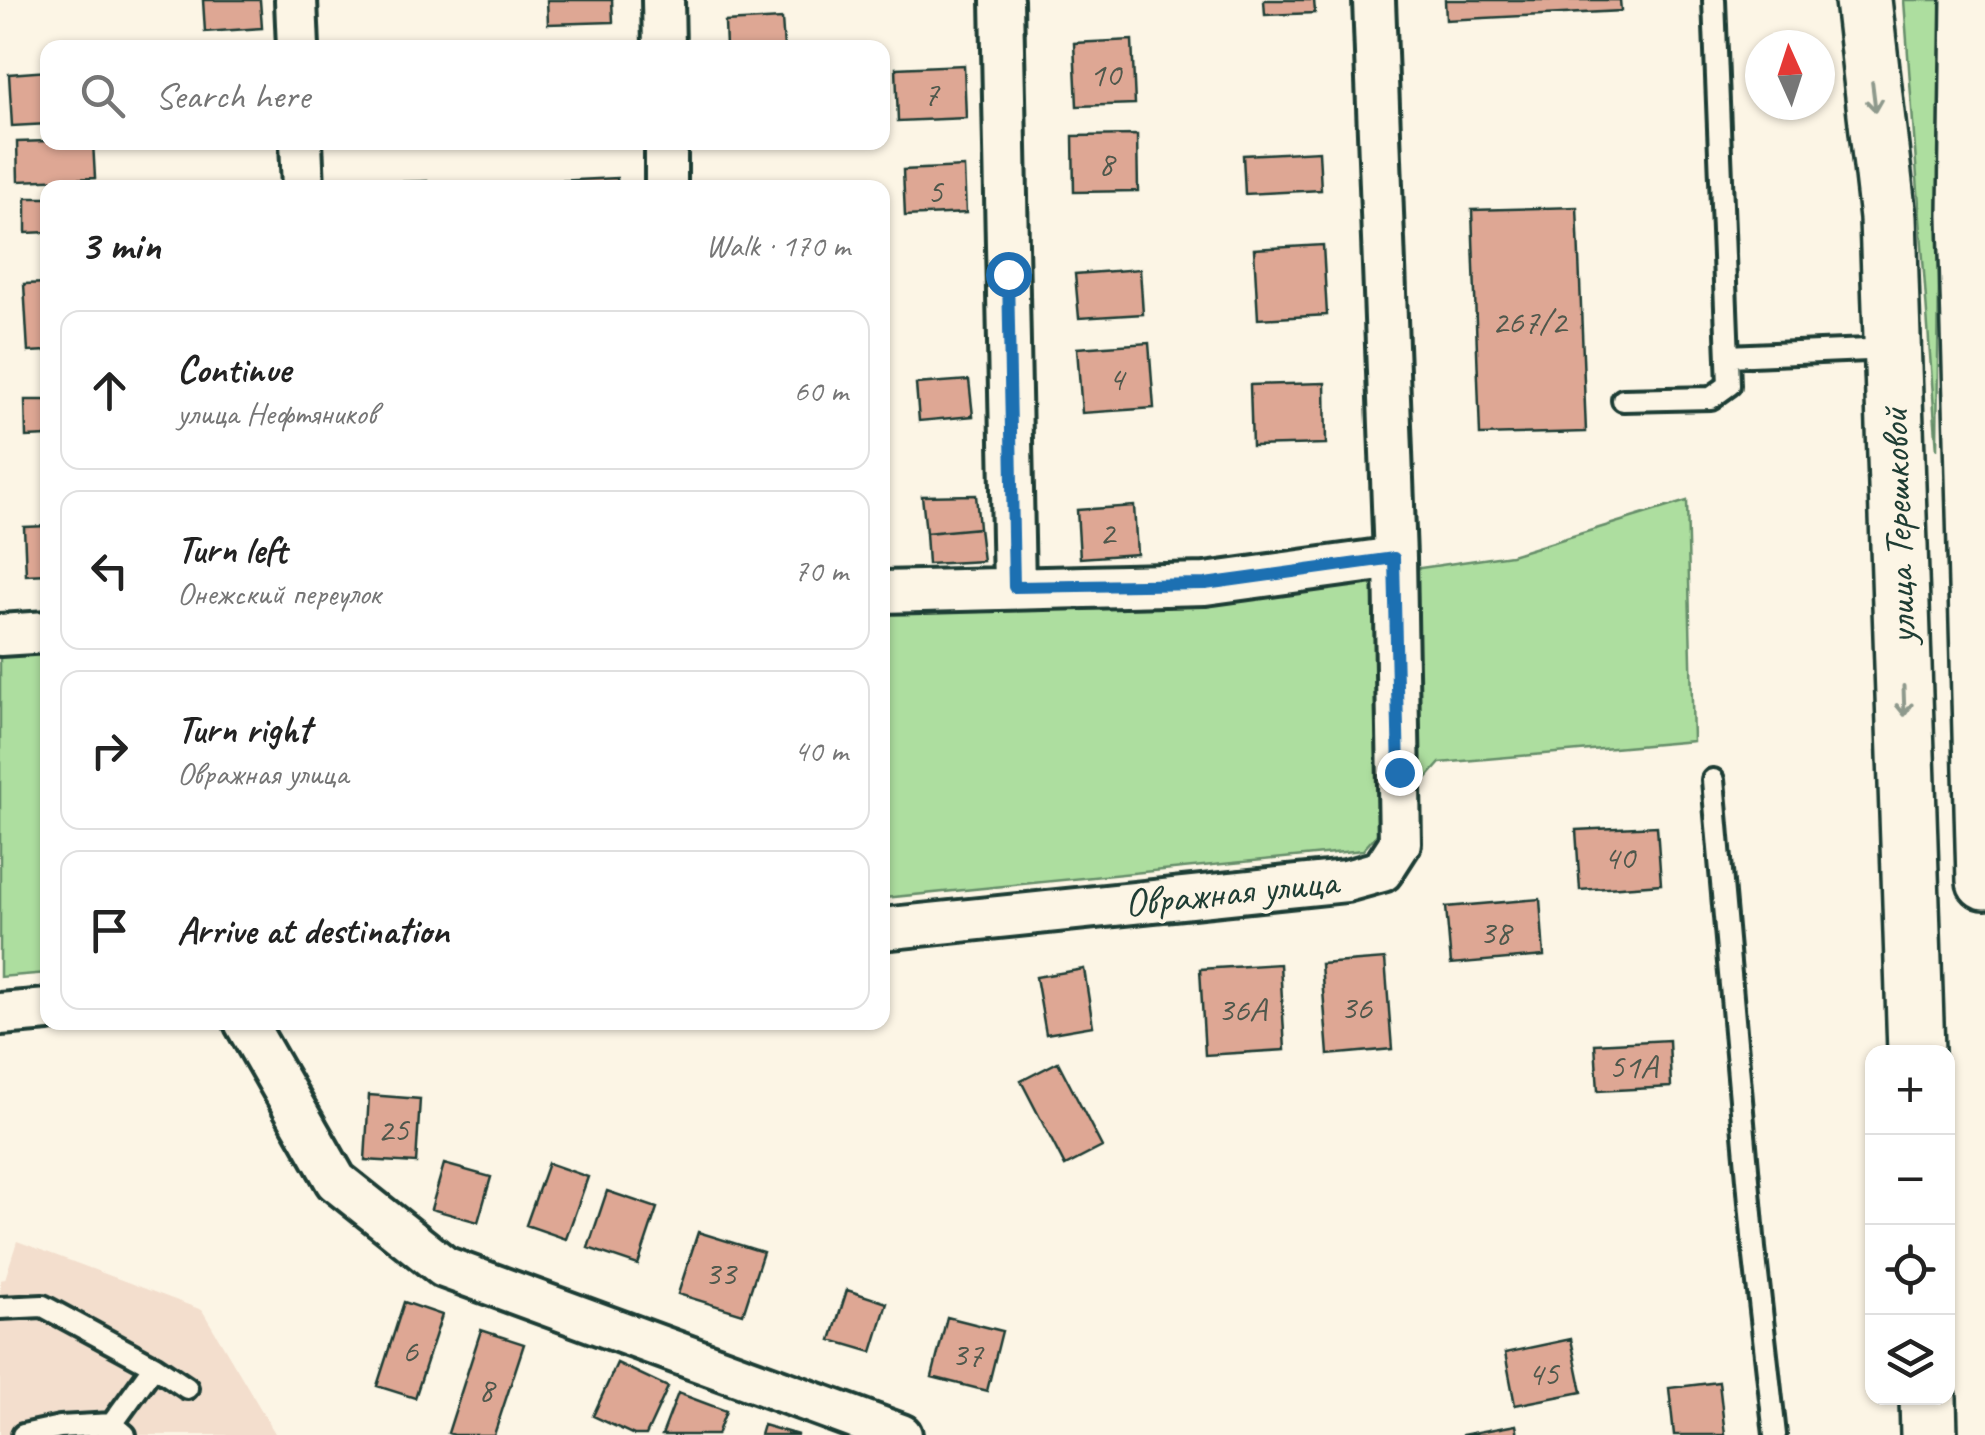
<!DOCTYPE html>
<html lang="en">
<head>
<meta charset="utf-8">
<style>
	body { margin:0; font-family:Caveat,sans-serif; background:#f6f6f6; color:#222 }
	.controls { position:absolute; right:30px; bottom:30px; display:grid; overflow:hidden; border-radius:20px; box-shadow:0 2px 8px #0004 }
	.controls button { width:90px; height:90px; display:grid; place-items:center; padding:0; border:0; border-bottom:2px solid #e0e0e0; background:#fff; color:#222; font:50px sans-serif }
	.compass { position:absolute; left:1745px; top:30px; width:90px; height:90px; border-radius:50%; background:#fff; box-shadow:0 2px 8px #0004; rotate:357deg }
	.stop { position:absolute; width:30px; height:30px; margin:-22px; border:8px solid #1f6fb2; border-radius:50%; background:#fff }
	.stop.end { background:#1f6fb2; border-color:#fff; box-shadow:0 2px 10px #0008 }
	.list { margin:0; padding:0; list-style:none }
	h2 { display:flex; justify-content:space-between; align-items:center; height:130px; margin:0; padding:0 40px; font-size:42px }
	h2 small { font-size:32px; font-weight:400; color:#767676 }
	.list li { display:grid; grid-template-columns:65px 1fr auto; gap:30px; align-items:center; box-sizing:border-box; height:160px; margin:0 20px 20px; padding:0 20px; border:2px solid #e0e0e0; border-radius:20px }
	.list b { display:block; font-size:38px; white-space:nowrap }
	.list p { margin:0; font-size:32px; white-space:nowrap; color:#767676 }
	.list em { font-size:32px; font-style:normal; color:#767676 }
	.icon { flex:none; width:55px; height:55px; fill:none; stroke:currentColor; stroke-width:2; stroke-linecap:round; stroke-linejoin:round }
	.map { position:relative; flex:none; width:1985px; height:1435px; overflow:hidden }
	.search { position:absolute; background:#fff; box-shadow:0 2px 8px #0004; left:40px; top:40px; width:850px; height:110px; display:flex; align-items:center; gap:25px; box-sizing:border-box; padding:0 35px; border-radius:20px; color:#767676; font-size:38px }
	.panel { position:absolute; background:#fff; box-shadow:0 2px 8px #0004; left:40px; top:180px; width:850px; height:850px; border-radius:20px }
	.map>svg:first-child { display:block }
	.built { fill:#f3decd }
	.green { fill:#adde9f; stroke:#668e6a; stroke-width:2.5 }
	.building { fill:#dea794; stroke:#1f3d34; stroke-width:2.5 }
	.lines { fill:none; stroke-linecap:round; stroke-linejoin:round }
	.service-casing { stroke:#1f3d34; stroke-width:28 }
	.minor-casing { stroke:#1f3d34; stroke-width:48 }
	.primary-casing { stroke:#1f3d34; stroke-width:62 }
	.service { stroke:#fcf5e5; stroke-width:20 }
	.minor { stroke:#fcf5e5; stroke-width:40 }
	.primary { stroke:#fcf5e5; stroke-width:55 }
	.oneway { stroke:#8e998c }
	.route { stroke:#1f6fb2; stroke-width:12 }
	.labels { text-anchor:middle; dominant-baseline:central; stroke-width:8; stroke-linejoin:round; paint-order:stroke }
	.number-label { font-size:35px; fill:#4f584c }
	.street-label { font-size:40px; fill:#1f3d34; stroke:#fcf5e5 }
</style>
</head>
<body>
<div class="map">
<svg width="1985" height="1435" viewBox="0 0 1985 1435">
	<rect width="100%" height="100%" fill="#fcf5e5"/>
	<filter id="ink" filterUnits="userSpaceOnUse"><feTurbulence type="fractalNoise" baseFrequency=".01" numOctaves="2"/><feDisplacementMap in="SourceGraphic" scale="20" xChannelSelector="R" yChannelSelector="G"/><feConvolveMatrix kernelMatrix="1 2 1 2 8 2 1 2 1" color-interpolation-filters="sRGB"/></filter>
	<g filter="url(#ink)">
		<path class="built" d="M17 1241 202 1310 276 1435H0V1280L5 1279Z"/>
		<path class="green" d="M1904 0H1942L1937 450Z
			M1687 501 1693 741 1440 763 1363 850 883 898V610L1267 590 1511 555Z
			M47 653V973L0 977V656Z"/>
		<path class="building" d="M203 0H260L262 28 205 32Z
			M547 0H612L613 22 548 24Z
			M1264 0H1314L1315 13 1265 15Z
			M1445 0H1620L1621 11 1446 20Z
			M782 19 784 48H726L725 22Z
			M1132 40 1135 104 1077 106 1074 43Z
			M964 65 966 118 898 121 896 68Z
			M48 71V124L12 126 9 74Z
			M1137 135 1138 191 1074 192 1073 136Z
			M48 141 93 142 95 178 18 181 17 142Z
			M1319 151 1321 190 1245 194 1243 155Z
			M964 167 966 213 905 216 903 170Z
			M617 178 618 188H557V181Z
			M427 181V188H370V183Z
			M26 198H48V232L26 233Z
			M1577 207 1586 432 1480 435 1472 210Z
			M1323 245 1327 315 1258 319 1254 249Z
			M1140 269 1143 314 1079 318 1075 274Z
			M48 283V351L28 352 24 284Z
			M1149 343 1154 408 1082 413 1077 348Z
			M969 380 973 416 919 421 916 384Z
			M1325 383 1326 444 1252 446 1250 385Z
			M25 400H48V436L26 437Z
			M976 495 979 528 926 533 922 496Z
			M1134 506 1137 554 1080 558 1077 510Z
			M48 526V574L26 575 24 527Z
			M979 528 983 561 928 564 926 533Z
			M1657 826 1661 884 1580 890 1576 830Z
			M1540 899 1544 956 1451 964 1446 907Z
			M1385 959 1392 1049 1328 1055 1321 964Z
			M1280 964 1285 1050 1205 1055 1200 969Z
			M1084 969 1093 1026 1046 1034 1036 977Z
			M1669 1040 1671 1087 1598 1091 1595 1044Z
			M1058 1062 1102 1147 1065 1166 1021 1081Z
			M369 1095 420 1099 416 1163 365 1160Z
			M548 1163 588 1177 566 1239 526 1225Z
			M444 1164 491 1177 478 1222 431 1209Z
			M607 1191 657 1208 638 1265 588 1248Z
			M698 1232 763 1252 743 1314 678 1294Z
			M847 1290 887 1303 872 1352 831 1340Z
			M404 1302 442 1315 415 1398 377 1386Z
			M947 1317 1002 1331 987 1391 932 1377Z
			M481 1330 524 1344 494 1435H454L448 1433Z
			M1571 1339 1582 1392 1515 1405 1505 1353Z
			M617 1363 668 1387 646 1435H634L593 1416Z
			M1719 1382 1725 1435H1674L1669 1388Z
			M678 1393 726 1411 717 1435H662Z
			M763 1425 798 1435H760Z
			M1516 1425 1518 1435H1462Z"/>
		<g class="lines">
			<g class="service-casing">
				<path id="service" d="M1728 356 1891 349
					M1623 400 1711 398 1729 385 1714 0
					M1713 780 1754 1248 1775 1435
					M0 1308 43 1306 154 1366 187 1388
					M112 1424 154 1366
					M23 1435 60 1427 112 1424 125 1435"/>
			</g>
			<g class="minor-casing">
				<path id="minor" d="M296 0 298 48
					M663 0 664 48
					M1002 0 1014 587
					M301 142 303 188
					M666 142V188
					M882 592 1205 584 1395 558
					M0 635 48 632
					M882 929 1346 881 1382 871 1400 843 1395 558 1374 0
					M0 1014 48 1010
					M245 1022 336 1181 444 1267 901 1435"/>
			</g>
			<g class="primary-casing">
				<path id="primary" d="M1863 0 1888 218 1916 1052
					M1970 0 1967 215 1985 881
					M1928 1398 1929 1435"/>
			</g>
			<use href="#service" class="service"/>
			<use href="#minor" class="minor"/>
			<use href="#primary" class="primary"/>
		</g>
		<defs><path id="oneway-shaft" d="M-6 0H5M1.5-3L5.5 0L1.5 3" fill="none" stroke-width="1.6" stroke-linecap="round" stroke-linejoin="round" transform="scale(2.5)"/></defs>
		<g class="oneway">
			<use href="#oneway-shaft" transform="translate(1874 97) rotate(83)"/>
			<use href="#oneway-shaft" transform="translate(1904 701) rotate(88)"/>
		</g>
	</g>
	<g class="lines" filter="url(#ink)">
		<path class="route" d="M1008 274 1014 587 1205 584 1394 558 1399 772"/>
	</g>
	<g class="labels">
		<g class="number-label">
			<text x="1105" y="74">10</text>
			<text x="931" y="93">7</text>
			<text x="1106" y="163">8</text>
			<text x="935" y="191">5</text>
			<text x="1529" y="321">267/2</text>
			<text x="1116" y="378">4</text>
			<text x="1107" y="532">2</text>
			<text x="1619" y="857">40</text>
			<text x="1495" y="932">38</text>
			<text x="1356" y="1007">36</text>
			<text x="1242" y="1009">36А</text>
			<text x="1633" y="1066">51А</text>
			<text x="393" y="1129">25</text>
			<text x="720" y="1273">33</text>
			<text x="410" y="1350">6</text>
			<text x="967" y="1354">37</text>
			<text x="1543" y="1373">45</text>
			<text x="486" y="1389">8</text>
		</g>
		<g class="street-label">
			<text transform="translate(1898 526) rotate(-92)">улица Терешковой</text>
			<text transform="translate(1231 892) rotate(-6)">Овражная улица</text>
		</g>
	</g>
</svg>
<div class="controls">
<button>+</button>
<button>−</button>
<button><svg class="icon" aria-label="locate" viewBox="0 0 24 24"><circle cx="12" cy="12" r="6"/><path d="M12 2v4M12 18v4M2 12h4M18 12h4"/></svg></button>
<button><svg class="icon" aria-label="layers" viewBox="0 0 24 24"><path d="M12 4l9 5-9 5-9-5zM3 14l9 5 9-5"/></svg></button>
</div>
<svg class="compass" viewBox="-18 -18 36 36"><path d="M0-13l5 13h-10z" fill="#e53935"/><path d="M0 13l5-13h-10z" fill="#767676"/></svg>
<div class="stop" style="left:1008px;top:274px"></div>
<div class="stop end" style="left:1399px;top:772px"></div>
<div class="search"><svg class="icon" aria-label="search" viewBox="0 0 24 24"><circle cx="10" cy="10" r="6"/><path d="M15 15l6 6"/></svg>Search here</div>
<section class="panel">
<h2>3 min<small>Walk · 170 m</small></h2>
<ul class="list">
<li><svg class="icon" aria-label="ahead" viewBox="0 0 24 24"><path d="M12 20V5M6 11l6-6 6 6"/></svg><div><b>Continue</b><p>улица Нефтяников</p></div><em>60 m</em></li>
<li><svg class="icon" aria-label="left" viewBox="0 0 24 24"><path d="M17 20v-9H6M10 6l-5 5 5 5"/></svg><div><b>Turn left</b><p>Онежский переулок</p></div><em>70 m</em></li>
<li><svg class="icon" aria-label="right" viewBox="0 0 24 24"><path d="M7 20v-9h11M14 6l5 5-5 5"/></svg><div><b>Turn right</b><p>Овражная улица</p></div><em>40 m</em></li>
<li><svg class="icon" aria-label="arrive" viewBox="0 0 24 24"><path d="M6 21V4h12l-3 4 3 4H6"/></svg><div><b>Arrive at destination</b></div></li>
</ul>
</section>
</div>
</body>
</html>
